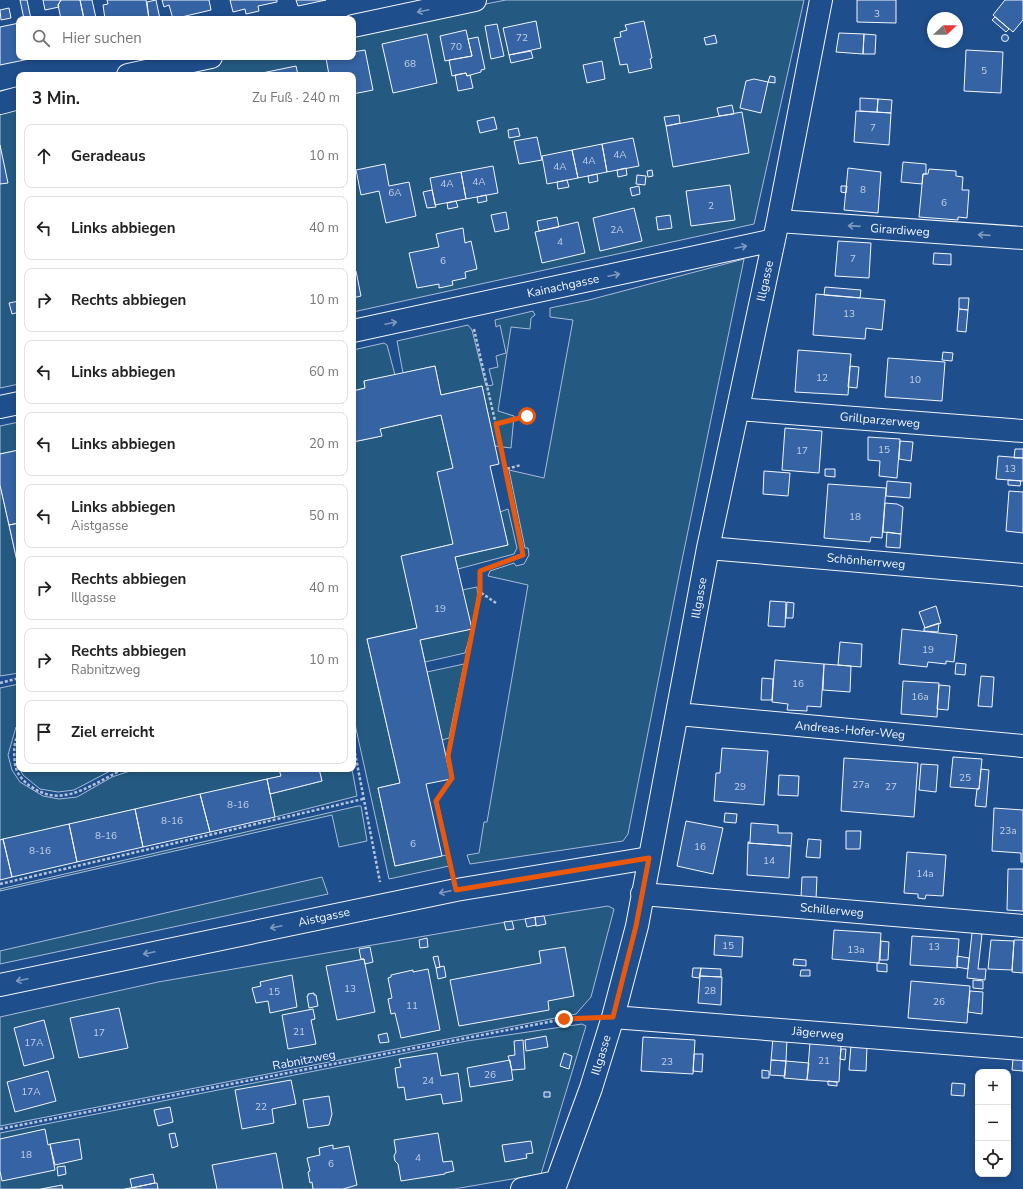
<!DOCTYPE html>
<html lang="de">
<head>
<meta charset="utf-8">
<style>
	body { margin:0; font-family:"Nunito Sans",sans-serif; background:#f6f6f6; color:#222 }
	.controls { position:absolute; right:12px; bottom:12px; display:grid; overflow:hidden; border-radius:8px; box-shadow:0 2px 6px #0003 }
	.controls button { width:36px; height:36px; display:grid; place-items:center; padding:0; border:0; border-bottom:1px solid #e0e0e0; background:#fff; color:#222; font:20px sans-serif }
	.compass { position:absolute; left:927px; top:12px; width:36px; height:36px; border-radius:50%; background:#fff; box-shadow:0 2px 6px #0003; rotate:68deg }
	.stop { position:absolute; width:12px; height:12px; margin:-9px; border:3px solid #ea580c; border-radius:50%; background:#fff }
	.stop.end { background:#ea580c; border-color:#fff; box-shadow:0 1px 4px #0008 }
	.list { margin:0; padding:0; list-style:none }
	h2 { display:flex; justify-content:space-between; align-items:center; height:52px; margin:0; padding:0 16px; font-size:17px }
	h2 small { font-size:13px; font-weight:400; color:#767676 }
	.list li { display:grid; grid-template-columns:26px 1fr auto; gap:12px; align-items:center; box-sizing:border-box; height:64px; margin:0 8px 8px; padding:0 8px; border:1px solid #e0e0e0; border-radius:8px }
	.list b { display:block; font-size:15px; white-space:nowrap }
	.list p { margin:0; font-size:13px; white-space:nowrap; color:#767676 }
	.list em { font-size:13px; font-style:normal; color:#767676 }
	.icon { flex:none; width:22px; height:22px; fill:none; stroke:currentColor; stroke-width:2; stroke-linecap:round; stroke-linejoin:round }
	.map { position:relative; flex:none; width:1023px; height:1189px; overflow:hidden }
	.search { position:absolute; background:#fff; box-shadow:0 2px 6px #0003; left:16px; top:16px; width:340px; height:44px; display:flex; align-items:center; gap:10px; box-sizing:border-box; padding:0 14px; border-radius:8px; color:#767676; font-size:15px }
	.panel { position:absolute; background:#fff; box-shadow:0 2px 6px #0003; left:16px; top:72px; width:340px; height:700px; border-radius:8px }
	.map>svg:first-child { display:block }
	.green { fill:#245a82; stroke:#a8bbd7 }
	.building { fill:#3563a3; stroke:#f2f6ff }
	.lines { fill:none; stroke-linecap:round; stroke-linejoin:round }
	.minor-casing { stroke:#f2f6ff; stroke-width:24 }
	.path { stroke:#b3c4dc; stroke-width:2.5; stroke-dasharray:3 2; stroke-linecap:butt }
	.minor { stroke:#1f4e8c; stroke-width:22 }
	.oneway { stroke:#7e9ac0 }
	.route { stroke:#ea580c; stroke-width:5 }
	.labels { text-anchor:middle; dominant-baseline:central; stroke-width:3; stroke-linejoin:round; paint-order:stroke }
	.number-label { font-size:10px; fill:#c3d1e8 }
	.street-label { font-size:12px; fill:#f2f6ff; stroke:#1f4e8c }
</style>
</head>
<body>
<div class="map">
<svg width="1023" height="1189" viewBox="0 0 1023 1189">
	<rect width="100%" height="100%" fill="#1f4e8c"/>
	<path class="green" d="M506 0H804L754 224 353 312V75H128L219 57H353V30Z
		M19 100V384L0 388V105Z
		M744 259 681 565 628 834 623 841 470 864 467 855 479 853 484 822H487L528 585 488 576 490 571 514 563 516 566 524 564 529 555 528 548H525L509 470 544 478 573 320 550 317V308L589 300Z
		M533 311 535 315 531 318 530 329 511 327 498 411 514 416 511 448 495 446 482 386 441 395 435 366 403 373 397 341 468 325 472 330 486 386 493 385 489 369 498 367 496 356 506 353 500 325 496 327 495 320Z
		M384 343 387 345 395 375 364 381 365 388 353 391V350Z
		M441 415 453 468V544L402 556 417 628 367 639 400 783 378 788 395 866 446 855 449 866 389 879 353 715V442L381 436 380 429Z
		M19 422V450L0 454V426Z
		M0 485 19 570V673L0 676Z
		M508 509 517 548 514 554 458 569 455 557 508 545 500 512Z
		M477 587C480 604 470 636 465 653L425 662 420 640 471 629 462 590Z
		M464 664 449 738 442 740 427 672Z
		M19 684V725L16 727 8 755 12 770 20 782 43 796 59 799 77 797 112 777 136 769H279L281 776 0 840V688Z
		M20 769H114L74 790 58 792 40 789 23 775Z
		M319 769H352L357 796 275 817 270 794 322 781Z
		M358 806H361L367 841 339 847 332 815 0 891V889Z
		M322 877 328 894 0 964V951Z
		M608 906 614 909 591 997 576 1014 0 1126V1017L158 982 512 921Z
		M582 1024 586 1026 541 1174 454 1189H0V1133L467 1041Z"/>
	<path class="building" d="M20 0H27L31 19H24Z
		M43 0H61L58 5 59 7 45 10Z
		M61 0H80L84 19H61L58 5Z
		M80 0H92L96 18 84 19Z
		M107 0H146L149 19H105L103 5 108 4Z
		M156 0 160 19H149L147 2Z
		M162 0H209L211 10 173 19 169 5 164 7Z
		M230 0H277V2L258 6 259 11 246 14 245 9 233 12Z
		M296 0H326L298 6Z
		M857 0H896V23L857 22Z
		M1005 0H1023V20L1013 32 993 15Z
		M9 8 11 18 1 20 0 10Z
		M995 17 1009 29 1006 32 992 20Z
		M536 21 541 48 509 55 503 28Z
		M644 21 652 58 650 59 652 68 629 73 627 64 620 65 614 38 621 37 620 32 627 30 625 25Z
		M19 23V57H28L29 59 0 65V27Z
		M497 24 504 56 491 59 485 26Z
		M466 30 472 56 445 61 440 36Z
		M839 33 864 34 863 54 836 52Z
		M427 34 437 83 393 93 382 44Z
		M864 34 876 35 875 54H863Z
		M1001.5 38a3.5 3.5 0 1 1 7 0a3.5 3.5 0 1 1-7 0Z
		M715 35 717 43 706 45 704 38Z
		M478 37 485 69 481 70V72L467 76 466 73 452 76 449 60 472 56 468 39Z
		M365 50 373 90 353 94V75H329L326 58 353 57V52Z
		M966 50 1003 52 1001 93 964 91Z
		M531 51 533 58 511 63 509 55Z
		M602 61 605 79 587 83 583 65Z
		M296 66 298 75H262V73Z
		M466 73 467 76 470 75 473 88 458 91 455 75Z
		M770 76 775 77V83L768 82Z
		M754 79 768 82 761 113 740 108 746 81Z
		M860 98 878 99 877 112 860 111Z
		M878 99 892 100 891 113 877 112Z
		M732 105 734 114 719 116 717 108Z
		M856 111 891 113 889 145 854 142Z
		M742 112 749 153 673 167 666 126Z
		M679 115 680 123 666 126 664 117Z
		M494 117 497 129 480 133 477 121Z
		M518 128 520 136 509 138 508 130Z
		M537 137 542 160 519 164 514 141Z
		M633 138 639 166 607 172 602 144Z
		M602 144 607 172 578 178 572 150Z
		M0 145 8 183 0 184Z
		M572 150 578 178 547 184 542 156Z
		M903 162 926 164V174H923L922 184 901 182Z
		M385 164 389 186 409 182 416 216 386 223 379 191 361 195 356 170Z
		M493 166 498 193 466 199 461 172Z
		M626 168 627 175 618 177 617 170Z
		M848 168 881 172 878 213 844 210Z
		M929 169 956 171V176L963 177 962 190H969L967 218 958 217V220L919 217 923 174H928Z
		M652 170 653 176 648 177 647 171Z
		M461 172 466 199 435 205 430 178Z
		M597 174 598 181 589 183 588 176Z
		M637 175 646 176 645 185 636 184Z
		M567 180 569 187 558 189 557 182Z
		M730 185 735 220 691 226 686 191Z
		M639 186 640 194 632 196 630 188Z
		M841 186H847L846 193 841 192Z
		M432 190 436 207 427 208 423 192Z
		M486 195 487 201 478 203 477 197Z
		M456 201 458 207 448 209 447 203Z
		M634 208 642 241 600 251 593 218Z
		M506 212 509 229 495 232 491 215Z
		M670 215 672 228 658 230 656 217Z
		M557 217 559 227 539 231 537 221Z
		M578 222 585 253 542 263 535 232Z
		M463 228 465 243 471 241 477 269 465 272 466 278 452 281 453 285 439 288V284L417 288 409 253 439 247 436 234Z
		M838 241 871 243 869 278 835 276Z
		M934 253 951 254V265L933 264Z
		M356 271 361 296 353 298V272Z
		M825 287 861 290 860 298 824 295Z
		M816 294 885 300 882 330 866 328 865 339 813 335Z
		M959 298H969L968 310 959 309Z
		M19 301V312L12 314 9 303Z
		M959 309 968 310 966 332 957 331Z
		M798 350 851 354 848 395 795 392Z
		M943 352 953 353 952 361 942 360Z
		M888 358 945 362 942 401 885 397Z
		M435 366 441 395 482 386 499 464 490 466 508 545 455 557 472 629 420 640 451 779 426 784 442 856 395 866 378 788 400 783 367 639 417 628 401 556 453 544 437 472 453 468 441 415 380 429 382 436 353 442V391L365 388 364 381Z
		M850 366 859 367 857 388 848 387Z
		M785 428 822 431 819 473 782 470Z
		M868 437 900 439 897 478 879 476 880 461 868 460Z
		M900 441 913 442 911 461 899 459Z
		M1015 449H1023V458H1014Z
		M19 450V523L9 525 0 485V454Z
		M998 456 1023 458V481L996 479Z
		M825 469H835V477L825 476Z
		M764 471 790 473 788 496 763 494Z
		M1008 480 1021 481 1020 486 1008 485Z
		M887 481 911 483 910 498 886 496Z
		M828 484 886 488 882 538 871 537 870 542 824 538Z
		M1009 491 1023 492V533L1006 531Z
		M885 503 897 504 903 507 901 534 883 532Z
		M19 523V570L9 525Z
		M887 532 901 534 900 548 886 547Z
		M770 601 786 602 785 627 768 626Z
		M787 602 794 603 793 618H786Z
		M936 606 941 623 925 628 919 612Z
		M939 623 938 632 924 631V628Z
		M902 629 957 635 954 662 946 661V664L928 662 927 667 899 664Z
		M840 642 862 644 861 667 838 665Z
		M775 660 824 664 821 707 807 706V711L787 710 788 704 772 702Z
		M956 663 966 664 965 675 955 674Z
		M824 664 851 666 850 692 823 690Z
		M981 676 994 677 992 707 978 706Z
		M762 678 773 679 772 700H761Z
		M903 681 939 683 937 717 901 714Z
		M939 685 950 686 948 710 937 709Z
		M722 748 768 751 764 805 714 801 716 773H720Z
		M953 757 982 759 979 789 950 787Z
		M844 758 918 763 914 817 841 811Z
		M921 764 938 765 936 792 919 790Z
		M279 769H319L322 781 270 794 267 779 281 776Z
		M981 769 989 770 986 807 975 806 977 789H979Z
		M779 775 799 776 798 796 778 795Z
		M267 779 275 817 210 832 200 794Z
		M200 794 210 832 143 847 135 809Z
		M994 808 1023 810V862H1021V853L992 851Z
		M135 809 143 847 77 862 69 824Z
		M725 813 737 814 736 823 724 822Z
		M686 821 723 828 713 874 677 866Z
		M751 823 778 825V833H792L791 846 748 843V842H750Z
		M69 824 77 862 12 877 3 839Z
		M846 831H861L860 849H846Z
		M3 839 12 877 0 880V840Z
		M808 839 821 840 820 858 806 857Z
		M748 843 791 846 789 878 747 875Z
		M907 852 946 855 943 896 926 895 925 899 918 898V894L904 893Z
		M1008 869H1023V911L1007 910Z
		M802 877H817L816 899 801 898Z
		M544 916 546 924 536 926 535 917Z
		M535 917 536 925 527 927 525 919Z
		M512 921 514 929 506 930 504 922Z
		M834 930 881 933 879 963 832 959Z
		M972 933 982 934 978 969H986L985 980 967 978Z
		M715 935 743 937 742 957 714 955Z
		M912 936 959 939 957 968 910 965Z
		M427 938 428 947 420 948 419 940Z
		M991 940 1014 941 1012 970 988 969Z
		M1014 940H1023V973L1012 972Z
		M881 941 889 942 888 960H880Z
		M370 947 373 962 365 964 364 959H361L359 949Z
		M565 947 574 996 548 1001 549 1010 459 1026 450 980 541 963 539 951Z
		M438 956 440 967 436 968 433 957Z
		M957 956 969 958 968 969 957 967Z
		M364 959 375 1012 337 1020 326 966Z
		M794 959 806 960V966L793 965Z
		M877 963 887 964V972L877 971Z
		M444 966 446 977 438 979 436 968Z
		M693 968H701L699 978 692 977Z
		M701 968 721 969V977L700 976Z
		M428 969 440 1030 401 1038 395 1013 391 1014 388 999 392 998 388 978 391 977V975L413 970V972Z
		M801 970H810V976H800Z
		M292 975 297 1007 270 1013 268 1001 256 1003 252 988 261 986 260 982Z
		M700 976 722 977 721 1005 698 1003Z
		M973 980 983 981V989L973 988Z
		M911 981 970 986 967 1023 908 1018Z
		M970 991 983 992 982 1014 968 1012Z
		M314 993V995H316L318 1006 309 1008 307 996H308V994Z
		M119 1008 128 1048 79 1058 70 1018Z
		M313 1009 315 1019 311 1020 316 1044 288 1049 282 1015Z
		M44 1020 54 1058 24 1066 14 1028Z
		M387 1033 389 1042 380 1043 378 1035Z
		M546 1036 548 1047 526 1051 525 1040Z
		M643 1037 695 1040 693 1074 641 1071Z
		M773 1038 787 1039 786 1061 771 1060Z
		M523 1040 525 1069 512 1070 508 1056 515 1055 514 1041Z
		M810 1042 841 1045 839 1082 807 1080Z
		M851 1045 867 1046 866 1071 849 1070Z
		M841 1049H846L845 1060 840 1059Z
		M437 1053 441 1076 458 1073 462 1101 443 1104 441 1094 406 1100 404 1087 398 1088 395 1068 401 1067 399 1059Z
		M564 1053 572 1056 569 1069 560 1066Z
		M694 1054H703L702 1072 693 1071Z
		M1013 1059 1023 1060V1071L1012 1070Z
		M510 1060 513 1080 470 1087 467 1068Z
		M771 1060 786 1061 785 1076 770 1075Z
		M786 1061 809 1063 807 1080 784 1078Z
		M762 1070 769 1071V1078H762Z
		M48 1071 56 1101 15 1112 7 1082Z
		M291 1080 296 1104 272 1109 274 1123 242 1129 235 1090Z
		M828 1081 837 1082V1086L828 1085Z
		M952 1083 965 1084 964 1096 951 1095Z
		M544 1092H550V1097H544Z
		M329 1096 332 1114 329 1125 308 1128 303 1100Z
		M170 1107 173 1122 158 1126 154 1110Z
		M45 1129 48 1145 50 1144 55 1170 2 1181 0 1171V1139Z
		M175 1133 178 1146 172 1148 169 1134Z
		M438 1133 443 1162 452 1161 454 1171 445 1173V1174L401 1181 398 1164 395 1161 394 1156 396 1152 394 1140Z
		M79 1139 82 1159 55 1165 50 1144Z
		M531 1141 533 1153 526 1154 527 1158 505 1162 502 1145Z
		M333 1145V1149L349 1146 357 1185 343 1189H313L312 1182 310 1183 308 1172 310 1171 307 1158 320 1155 319 1148Z
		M276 1153 283 1189H217L212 1165Z
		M65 1166 66 1174 58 1176 57 1167Z
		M153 1174 155 1183 132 1188 130 1179Z
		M155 1183H157L158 1189H125Z
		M62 1185 63 1189H41Z"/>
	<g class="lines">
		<g class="minor-casing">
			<path id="minor" d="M353 26 475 0
				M128 75 211 57
				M0 103 19 98
				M778 221 1023 238
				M353 331 774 240
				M0 407 19 403
				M738 409 1023 431
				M708 548 1023 575
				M678 714 1023 746
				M642 894 1023 926
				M0 985 456 890 649 858
				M613 1017 1023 1049
				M522 1189 556 1182
				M554 1189 591 1088 613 1017 637 926 708 548 778 221 821 0"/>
		</g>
		<path class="path" d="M474 329 506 469
			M496 424 527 416
			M496 603 480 592V571L523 555 506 469 521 465
			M0 683 19 678
			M19 734C13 741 14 755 15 764 16 773 23 781 30 786 34 788 37 791 41 792 68 805 99 780 124 769
			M353 743 380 882
			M451 867 436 801 452 779 448 756 480 592
			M0 884 363 799
			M0 1129 564 1019 589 1018"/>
		<use href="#minor" class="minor"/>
	</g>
	<defs><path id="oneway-shaft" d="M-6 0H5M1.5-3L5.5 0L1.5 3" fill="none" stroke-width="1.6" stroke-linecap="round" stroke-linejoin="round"/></defs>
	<g class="oneway">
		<use href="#oneway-shaft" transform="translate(423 11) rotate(168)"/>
		<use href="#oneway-shaft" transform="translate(854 226) rotate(-176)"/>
		<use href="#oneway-shaft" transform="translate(984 235) rotate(-176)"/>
		<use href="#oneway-shaft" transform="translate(741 247) rotate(-12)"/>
		<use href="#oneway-shaft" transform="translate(614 275) rotate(-12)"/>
		<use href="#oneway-shaft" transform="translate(391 323) rotate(-12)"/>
		<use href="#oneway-shaft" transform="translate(445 892) rotate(168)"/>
		<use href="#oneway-shaft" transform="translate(276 927) rotate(168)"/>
		<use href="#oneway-shaft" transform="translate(149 953) rotate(168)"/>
		<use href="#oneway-shaft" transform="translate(22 980) rotate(168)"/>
	</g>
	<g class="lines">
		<path class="route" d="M527 416 496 424 523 555 480 571V592L448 756 452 778 436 801 456 890 649 858 636 926 613 1017 564 1019"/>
	</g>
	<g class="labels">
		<g class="number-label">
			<text x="877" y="14">3</text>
			<text x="522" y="38">72</text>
			<text x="456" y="47">70</text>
			<text x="410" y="64">68</text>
			<text x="984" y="71">5</text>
			<text x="873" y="128">7</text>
			<text x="620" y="155">4A</text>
			<text x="589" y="161">4A</text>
			<text x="560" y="167">4A</text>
			<text x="479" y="182">4A</text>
			<text x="447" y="184">4A</text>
			<text x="863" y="190">8</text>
			<text x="395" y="193">6A</text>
			<text x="944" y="203">6</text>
			<text x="711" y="206">2</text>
			<text x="617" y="230">2A</text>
			<text x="560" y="242">4</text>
			<text x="853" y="259">7</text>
			<text x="443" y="261">6</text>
			<text x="849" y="314">13</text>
			<text x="822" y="378">12</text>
			<text x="915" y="380">10</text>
			<text x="884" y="450">15</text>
			<text x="802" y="451">17</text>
			<text x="1010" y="469">13</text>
			<text x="855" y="517">18</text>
			<text x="440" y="609">19</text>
			<text x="928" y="650">19</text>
			<text x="798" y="684">16</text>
			<text x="920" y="697">16a</text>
			<text x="965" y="778">25</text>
			<text x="861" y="785">27a</text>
			<text x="740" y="787">29</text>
			<text x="891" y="787">27</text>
			<text x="238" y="805">8-16</text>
			<text x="172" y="821">8-16</text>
			<text x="1008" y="831">23a</text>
			<text x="106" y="836">8-16</text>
			<text x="413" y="844">6</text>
			<text x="700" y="847">16</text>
			<text x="40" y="851">8-16</text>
			<text x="769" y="861">14</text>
			<text x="925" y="874">14a</text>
			<text x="728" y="946">15</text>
			<text x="934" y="947">13</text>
			<text x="856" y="950">13a</text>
			<text x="350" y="989">13</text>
			<text x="710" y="991">28</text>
			<text x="274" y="992">15</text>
			<text x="939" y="1002">26</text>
			<text x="412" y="1006">11</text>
			<text x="299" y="1032">21</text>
			<text x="99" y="1033">17</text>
			<text x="34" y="1043">17A</text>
			<text x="824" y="1061">21</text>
			<text x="667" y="1062">23</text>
			<text x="490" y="1075">26</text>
			<text x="428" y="1081">24</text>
			<text x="31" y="1092">17A</text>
			<text x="261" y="1107">22</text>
			<text x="26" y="1155">18</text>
			<text x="418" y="1158">4</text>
			<text x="331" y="1164">6</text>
		</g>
		<g class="street-label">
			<text transform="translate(900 230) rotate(4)">Girardiweg</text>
			<text transform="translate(765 281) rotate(-78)">Illgasse</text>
			<text transform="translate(563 286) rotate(-12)">Kainachgasse</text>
			<text transform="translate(880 420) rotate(5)">Grillparzerweg</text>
			<text transform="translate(866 561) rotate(5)">Schönherrweg</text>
			<text transform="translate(699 598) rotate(-80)">Illgasse</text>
			<text transform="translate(850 730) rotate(5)">Andreas-Hofer-Weg</text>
			<text transform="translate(832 910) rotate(5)">Schillerweg</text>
			<text transform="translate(324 917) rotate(-12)">Aistgasse</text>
			<text transform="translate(818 1033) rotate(5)">Jägerweg</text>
			<text transform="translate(601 1055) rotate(-73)">Illgasse</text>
			<text transform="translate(304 1060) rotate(-11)">Rabnitzweg</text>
		</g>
	</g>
</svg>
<div class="controls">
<button>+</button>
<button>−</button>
<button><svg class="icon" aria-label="locate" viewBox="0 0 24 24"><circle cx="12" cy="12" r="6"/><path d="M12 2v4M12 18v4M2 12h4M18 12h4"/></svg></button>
</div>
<svg class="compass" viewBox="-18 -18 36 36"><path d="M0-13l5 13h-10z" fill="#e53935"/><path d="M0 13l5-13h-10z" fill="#767676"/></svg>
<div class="stop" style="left:527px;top:416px"></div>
<div class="stop end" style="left:564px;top:1019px"></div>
<div class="search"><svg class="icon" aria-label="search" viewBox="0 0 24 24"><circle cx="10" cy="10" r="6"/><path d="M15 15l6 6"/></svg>Hier suchen</div>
<section class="panel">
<h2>3 Min.<small>Zu Fuß · 240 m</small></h2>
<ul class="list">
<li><svg class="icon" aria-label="ahead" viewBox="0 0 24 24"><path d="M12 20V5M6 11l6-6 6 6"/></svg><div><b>Geradeaus</b></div><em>10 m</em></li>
<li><svg class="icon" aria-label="left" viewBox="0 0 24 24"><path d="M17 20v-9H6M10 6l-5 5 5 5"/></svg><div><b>Links abbiegen</b></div><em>40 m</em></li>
<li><svg class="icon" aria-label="right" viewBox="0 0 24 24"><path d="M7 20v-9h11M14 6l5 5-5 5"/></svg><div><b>Rechts abbiegen</b></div><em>10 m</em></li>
<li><svg class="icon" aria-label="left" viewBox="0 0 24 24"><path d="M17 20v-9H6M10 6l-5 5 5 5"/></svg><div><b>Links abbiegen</b></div><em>60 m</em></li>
<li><svg class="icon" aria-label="left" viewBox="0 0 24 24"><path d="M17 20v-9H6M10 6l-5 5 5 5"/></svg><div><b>Links abbiegen</b></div><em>20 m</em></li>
<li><svg class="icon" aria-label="left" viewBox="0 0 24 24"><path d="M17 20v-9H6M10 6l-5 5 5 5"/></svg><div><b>Links abbiegen</b><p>Aistgasse</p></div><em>50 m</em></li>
<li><svg class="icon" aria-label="right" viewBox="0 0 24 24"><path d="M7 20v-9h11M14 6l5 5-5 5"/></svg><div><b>Rechts abbiegen</b><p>Illgasse</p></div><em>40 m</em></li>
<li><svg class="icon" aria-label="right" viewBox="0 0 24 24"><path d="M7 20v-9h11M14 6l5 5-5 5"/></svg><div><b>Rechts abbiegen</b><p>Rabnitzweg</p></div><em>10 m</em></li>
<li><svg class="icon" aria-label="arrive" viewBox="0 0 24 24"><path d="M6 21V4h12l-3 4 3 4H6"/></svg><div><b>Ziel erreicht</b></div></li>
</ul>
</section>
</div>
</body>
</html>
